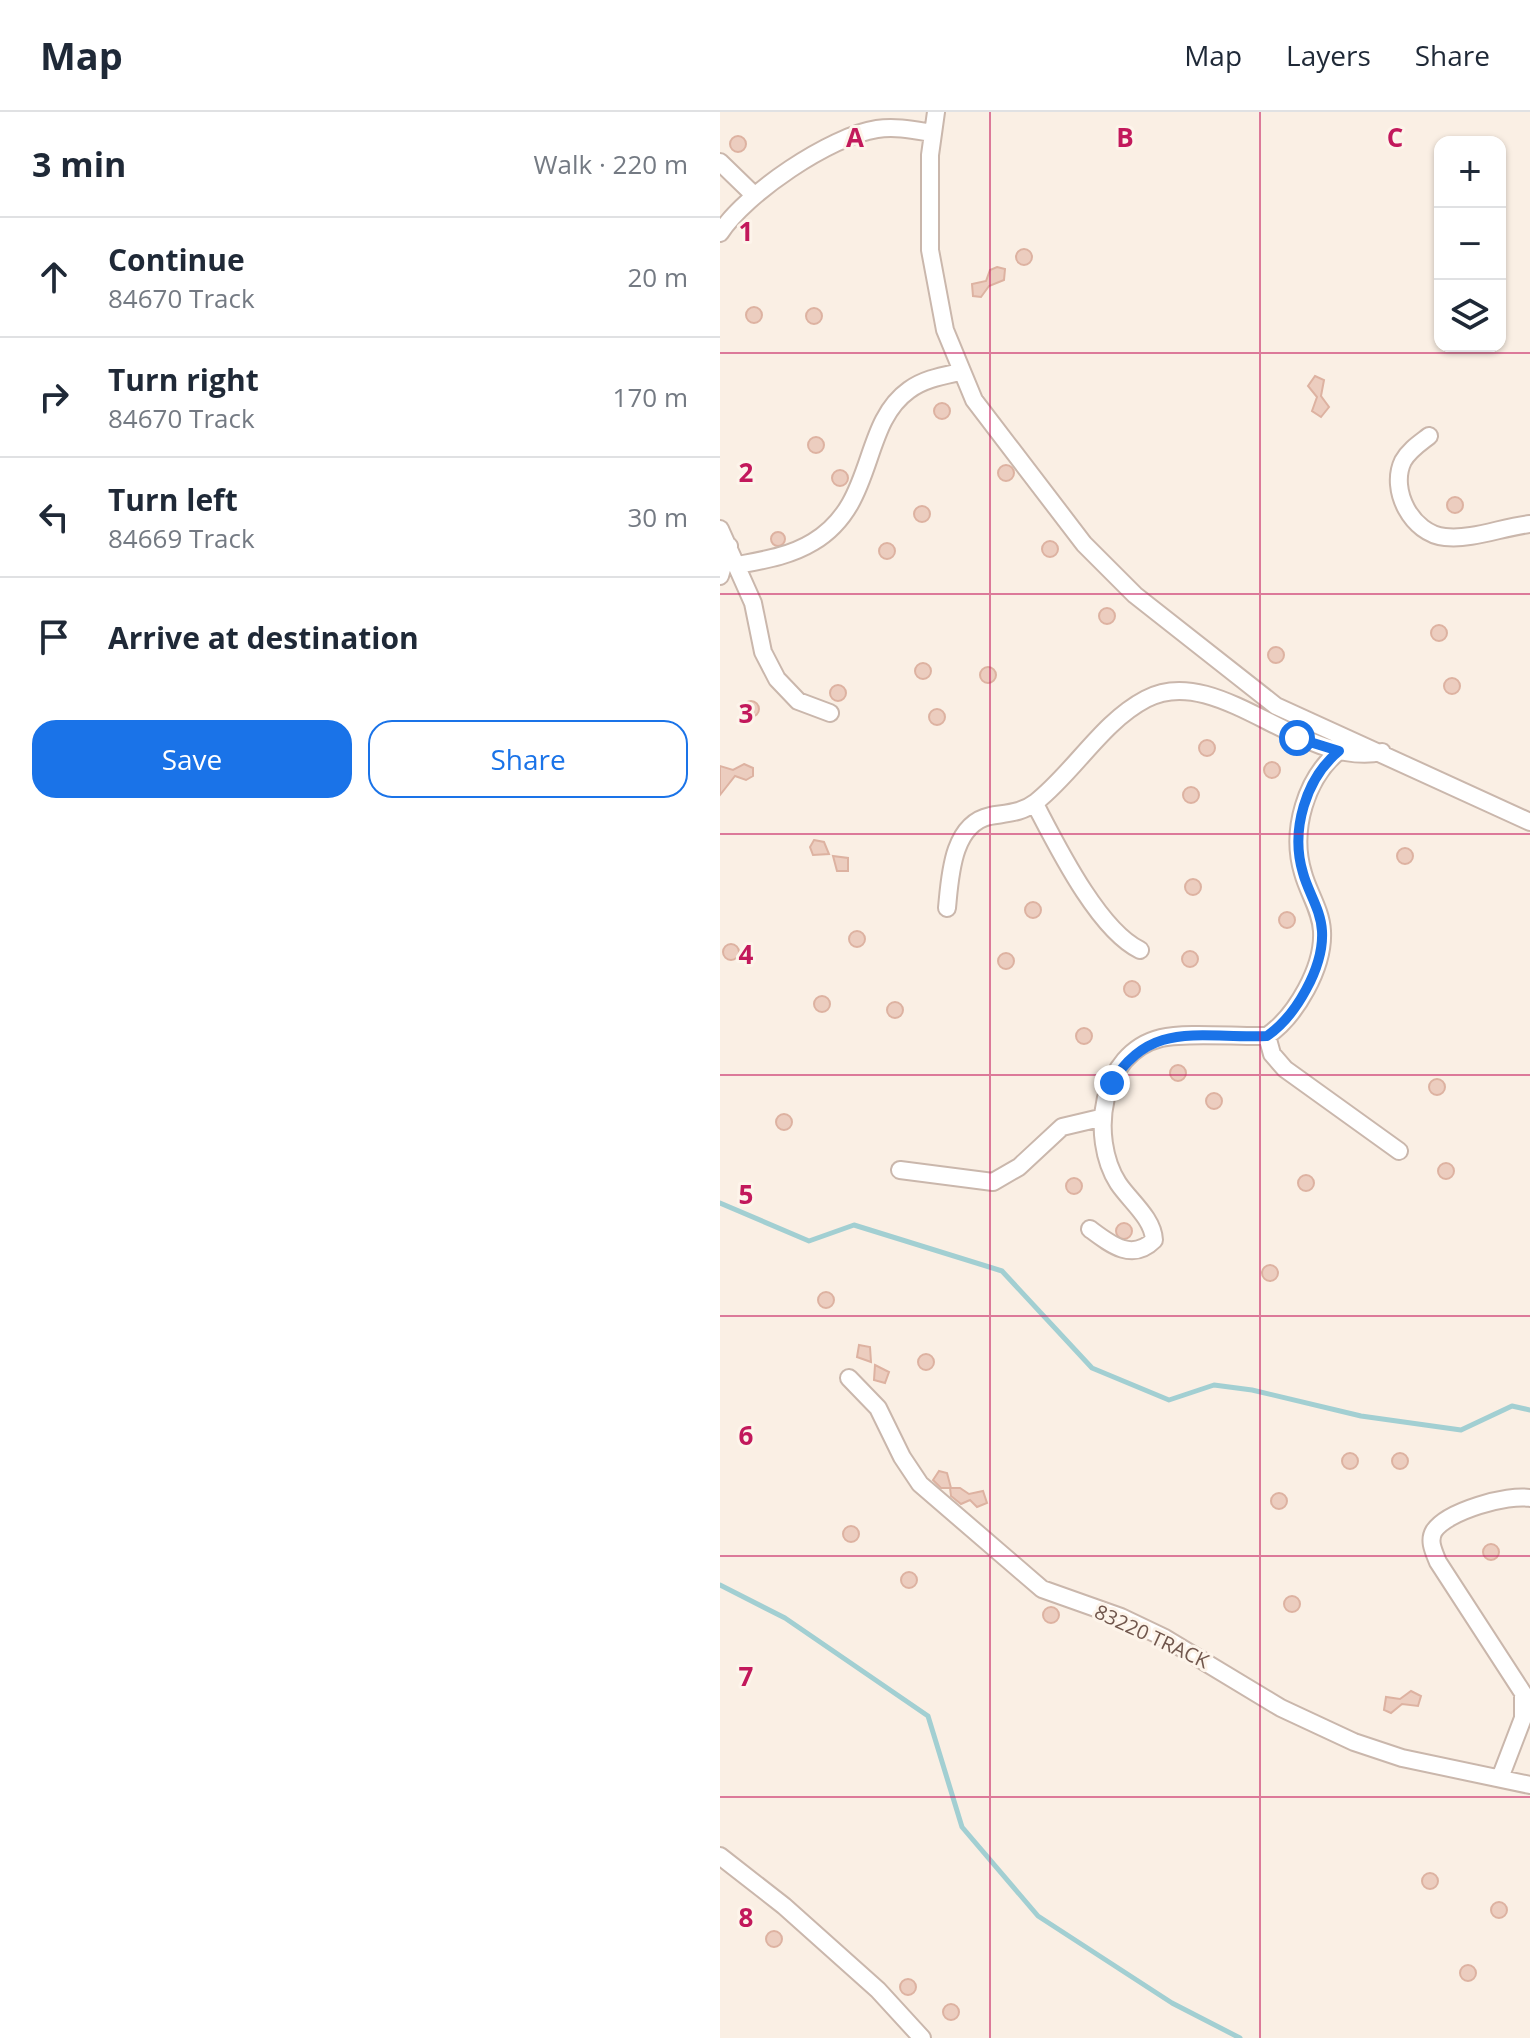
<!DOCTYPE html>
<html lang="en">
<head>
<meta charset="utf-8">
<style>
	body { margin:0; font-family:"Open Sans",sans-serif; background:#f2f2f3; color:#1f2937 }
	.controls { position:absolute; right:24px; top:24px; display:grid; overflow:hidden; border-radius:16px; box-shadow:0 2px 6px #0004 }
	.controls button { width:72px; height:72px; display:grid; place-items:center; padding:0; border:0; border-bottom:2px solid #e0e1e3; background:#fff; color:#1f2937; font:40px sans-serif }
	.stop { position:absolute; width:24px; height:24px; margin:-18px; border:6px solid #1a73e8; border-radius:50%; background:#fff }
	.stop.end { background:#1a73e8; border-color:#fff; box-shadow:0 2px 8px #0008 }
	.list { margin:0; padding:0; list-style:none }
	h2 { display:flex; justify-content:space-between; align-items:center; height:104px; margin:0; padding:0 32px; font-size:34px }
	h2 small { font-size:26px; font-weight:400; color:#747a83 }
	.list li { display:grid; grid-template-columns:52px 1fr auto; gap:24px; align-items:center; box-sizing:border-box; height:120px; padding:0 32px; border-top:2px solid #e0e1e3 }
	.list b { display:block; font-size:30px; white-space:nowrap }
	.list p { margin:0; font-size:26px; white-space:nowrap; color:#747a83 }
	.list em { font-size:26px; font-style:normal; color:#747a83 }
	.actions { display:flex; gap:16px; padding:24px 32px }
	.actions a { flex:1; padding:18px 0; border:2px solid #1a73e8; border-radius:24px; text-align:center; font-size:28px; color:#1a73e8 }
	.actions .main { background:#1a73e8; color:#fff }
	.icon { flex:none; width:44px; height:44px; fill:none; stroke:currentColor; stroke-width:2; stroke-linecap:round; stroke-linejoin:round }
	.map { position:relative; flex:none; width:810px; height:1926px; overflow:hidden }
	header { display:flex; align-items:center; gap:48px; box-sizing:border-box; height:112px; padding:0 40px; background:#fff; border-bottom:2px solid #e0e1e3 }
	header strong { font-size:38px }
	nav { display:flex; gap:44px; margin-inline-start:auto; font-size:28px }
	main { display:flex }
	aside { flex:1; background:#fff }
	.map>svg:first-child { display:block }
	.lines { fill:none; stroke-linecap:round; stroke-linejoin:round }
	.stream { stroke:#a2cfd2; stroke-width:5 }
	.building { fill:#eccdbf; stroke:#ddb2a1; stroke-width:2 }
	.minor-casing { stroke:#cab7ac; stroke-width:20 }
	.minor { stroke:#fff; stroke-width:16 }
	.route { stroke:#1a73e8; stroke-width:10 }
	.grid { fill:none; stroke:#c2185b; stroke-width:2; stroke-opacity:0.55 }
	.labels { text-anchor:middle; dominant-baseline:central; stroke-width:6; stroke-linejoin:round; paint-order:stroke }
	.street-label { font-size:20px; fill:#70564c; stroke:#fdf4ea }
	.grid-label { font-size:26px; text-anchor:middle; font-weight:bold; fill:#c2185b; stroke:#fdf4ea; stroke-width:6; stroke-linejoin:round; paint-order:stroke }
</style>
</head>
<body>
<header>
<strong>Map</strong>
<nav><a>Map</a><a>Layers</a><a>Share</a></nav>
</header>
<main>
<aside>
<h2>3 min<small>Walk · 220 m</small></h2>
<ul class="list">
<li><svg class="icon" aria-label="ahead" viewBox="0 0 24 24"><path d="M12 20V5M6 11l6-6 6 6"/></svg><div><b>Continue</b><p>84670 Track</p></div><em>20 m</em></li>
<li><svg class="icon" aria-label="right" viewBox="0 0 24 24"><path d="M7 20v-9h11M14 6l5 5-5 5"/></svg><div><b>Turn right</b><p>84670 Track</p></div><em>170 m</em></li>
<li><svg class="icon" aria-label="left" viewBox="0 0 24 24"><path d="M17 20v-9H6M10 6l-5 5 5 5"/></svg><div><b>Turn left</b><p>84669 Track</p></div><em>30 m</em></li>
<li><svg class="icon" aria-label="arrive" viewBox="0 0 24 24"><path d="M6 21V4h12l-3 4 3 4H6"/></svg><div><b>Arrive at destination</b></div></li>
</ul>
<div class="actions"><a class="main">Save</a><a>Share</a></div>
</aside>
<div class="map">
<svg width="810" height="1926" viewBox="0 0 810 1926">
	<rect width="100%" height="100%" fill="#faefe4"/>
	<g class="lines">
		<path class="stream" d="M0 1091 89 1129 134 1113 282 1159 372 1256 449 1288 494 1273 532 1278 641 1304 741 1318 792 1294 810 1298
			M0 1473 65 1506 208 1604 242 1715 318 1804 452 1891 520 1926"/>
	</g>
	<path class="building" d="M10 32a8 8 0 1 1 16 0a8 8 0 1 1-16 0Z
		M296 145a8 8 0 1 1 16 0a8 8 0 1 1-16 0Z
		M277 155 285 157 284 168 269 174 261 185 253 184 252 172 266 169 270 158Z
		M26 203a8 8 0 1 1 16 0a8 8 0 1 1-16 0Z
		M86 204a8 8 0 1 1 16 0a8 8 0 1 1-16 0Z
		M595 264 604 268 601 284 609 295 601 305 592 299 597 285 588 274Z
		M214 299a8 8 0 1 1 16 0a8 8 0 1 1-16 0Z
		M88 333a8 8 0 1 1 16 0a8 8 0 1 1-16 0Z
		M278 361a8 8 0 1 1 16 0a8 8 0 1 1-16 0Z
		M112 366a8 8 0 1 1 16 0a8 8 0 1 1-16 0Z
		M727 393a8 8 0 1 1 16 0a8 8 0 1 1-16 0Z
		M194 402a8 8 0 1 1 16 0a8 8 0 1 1-16 0Z
		M51 427a7 7 0 1 1 14 0a7 7 0 1 1-14 0Z
		M322 437a8 8 0 1 1 16 0a8 8 0 1 1-16 0Z
		M159 439a8 8 0 1 1 16 0a8 8 0 1 1-16 0Z
		M379 504a8 8 0 1 1 16 0a8 8 0 1 1-16 0Z
		M711 521a8 8 0 1 1 16 0a8 8 0 1 1-16 0Z
		M548 543a8 8 0 1 1 16 0a8 8 0 1 1-16 0Z
		M195 559a8 8 0 1 1 16 0a8 8 0 1 1-16 0Z
		M260 563a8 8 0 1 1 16 0a8 8 0 1 1-16 0Z
		M724 574a8 8 0 1 1 16 0a8 8 0 1 1-16 0Z
		M110 581a8 8 0 1 1 16 0a8 8 0 1 1-16 0Z
		M23 597a8 8 0 1 1 16 0a8 8 0 1 1-16 0Z
		M209 605a8 8 0 1 1 16 0a8 8 0 1 1-16 0Z
		M479 636a8 8 0 1 1 16 0a8 8 0 1 1-16 0Z
		M544 658a8 8 0 1 1 16 0a8 8 0 1 1-16 0Z
		M24 652 33 656V664L26 668 15 664 0 683V654L13 658Z
		M463 683a8 8 0 1 1 16 0a8 8 0 1 1-16 0Z
		M94 728 104 730 109 742 93 743 90 735Z
		M677 744a8 8 0 1 1 16 0a8 8 0 1 1-16 0Z
		M113 744 128 746V759H117Z
		M465 775a8 8 0 1 1 16 0a8 8 0 1 1-16 0Z
		M305 798a8 8 0 1 1 16 0a8 8 0 1 1-16 0Z
		M559 808a8 8 0 1 1 16 0a8 8 0 1 1-16 0Z
		M129 827a8 8 0 1 1 16 0a8 8 0 1 1-16 0Z
		M3 840a8 8 0 1 1 16 0a8 8 0 1 1-16 0Z
		M462 847a8 8 0 1 1 16 0a8 8 0 1 1-16 0Z
		M278 849a8 8 0 1 1 16 0a8 8 0 1 1-16 0Z
		M404 877a8 8 0 1 1 16 0a8 8 0 1 1-16 0Z
		M94 892a8 8 0 1 1 16 0a8 8 0 1 1-16 0Z
		M167 898a8 8 0 1 1 16 0a8 8 0 1 1-16 0Z
		M356 924a8 8 0 1 1 16 0a8 8 0 1 1-16 0Z
		M450 961a8 8 0 1 1 16 0a8 8 0 1 1-16 0Z
		M709 975a8 8 0 1 1 16 0a8 8 0 1 1-16 0Z
		M486 989a8 8 0 1 1 16 0a8 8 0 1 1-16 0Z
		M56 1010a8 8 0 1 1 16 0a8 8 0 1 1-16 0Z
		M718 1059a8 8 0 1 1 16 0a8 8 0 1 1-16 0Z
		M578 1071a8 8 0 1 1 16 0a8 8 0 1 1-16 0Z
		M346 1074a8 8 0 1 1 16 0a8 8 0 1 1-16 0Z
		M396 1119a8 8 0 1 1 16 0a8 8 0 1 1-16 0Z
		M542 1161a8 8 0 1 1 16 0a8 8 0 1 1-16 0Z
		M98 1188a8 8 0 1 1 16 0a8 8 0 1 1-16 0Z
		M139 1233 150 1235 151 1250 137 1245Z
		M198 1250a8 8 0 1 1 16 0a8 8 0 1 1-16 0Z
		M155 1253 169 1260 165 1271 154 1268Z
		M622 1349a8 8 0 1 1 16 0a8 8 0 1 1-16 0Z
		M672 1349a8 8 0 1 1 16 0a8 8 0 1 1-16 0Z
		M219 1359 227 1361 231 1376H240L249 1382 263 1379 267 1391 257 1395 250 1388 241 1392 231 1384 230 1376H221L213 1368Z
		M551 1389a8 8 0 1 1 16 0a8 8 0 1 1-16 0Z
		M123 1422a8 8 0 1 1 16 0a8 8 0 1 1-16 0Z
		M763 1440a8 8 0 1 1 16 0a8 8 0 1 1-16 0Z
		M181 1468a8 8 0 1 1 16 0a8 8 0 1 1-16 0Z
		M564 1492a8 8 0 1 1 16 0a8 8 0 1 1-16 0Z
		M323 1503a8 8 0 1 1 16 0a8 8 0 1 1-16 0Z
		M691 1579 701 1584 698 1594 682 1592 671 1601 664 1598 666 1585 680 1587Z
		M702 1769a8 8 0 1 1 16 0a8 8 0 1 1-16 0Z
		M771 1798a8 8 0 1 1 16 0a8 8 0 1 1-16 0Z
		M46 1827a8 8 0 1 1 16 0a8 8 0 1 1-16 0Z
		M740 1861a8 8 0 1 1 16 0a8 8 0 1 1-16 0Z
		M180 1875a8 8 0 1 1 16 0a8 8 0 1 1-16 0Z
		M223 1900a8 8 0 1 1 16 0a8 8 0 1 1-16 0Z"/>
	<g class="lines">
		<g class="minor-casing">
			<path id="minor" d="M216 0 210 43V138L225 218 254 288 364 432 415 483 556 594 810 710
				M0 50 34 83
				M0 121C25 82 110 24 157 17 175 14 194 18 212 21
				M709 324C700 331 689 338 683 349 669 378 692 422 725 425 753 428 782 415 810 412
				M0 417 33 491 43 540 57 567 78 589 110 601
				M18 453C44 448 70 444 93 430 157 392 140 313 189 278 204 267 222 264 240 260
				M0 464 9 434
				M315 692C336 732 378 818 420 838
				M227 796C230 765 232 712 270 704 287 701 302 701 316 690 355 659 382 610 426 587 497 549 582 657 662 640
				M547 924 552 942 565 957 679 1039
				M180 1058 273 1070 299 1055 342 1015 380 1006
				M370 1117C390 1132 412 1150 434 1128 433 1106 409 1088 398 1071 369 1025 380 941 441 926 466 920 518 925 547 924 576 904 604 855 602 819 601 798 588 780 583 761 570 718 586 666 619 639
				M129 1266 158 1296 182 1345 200 1372 322 1477 401 1505 445 1526 561 1596 634 1630 682 1646 810 1673
				M780 1666 803 1606V1581L718 1450C714 1440 708 1429 714 1419 727 1399 788 1382 810 1386
				M0 1744 64 1794 158 1878 202 1926"/>
		</g>
		<use href="#minor" class="minor"/>
	</g>
	<g class="lines">
		<path class="route" d="M392 971C430 907 482 927 547 924 576 904 604 855 602 819 601 798 588 780 583 761 570 718 586 666 619 639L577 626"/>
	</g>
	<path class="grid" d="M270 0V1926M540 0V1926M0 241H810M0 482H810M0 722H810M0 963H810M0 1204H810M0 1444H810M0 1685H810"/>
	<g class="labels">
		<g class="street-label">
			<text transform="translate(432 1524) rotate(25)">83220 TRACK</text>
		</g>
	</g>
	<g class="grid-label">
		<text x="135" y="35">A</text>
		<text x="405" y="35">B</text>
		<text x="675" y="35">C</text>
		<text x="26" y="129">1</text>
		<text x="26" y="370">2</text>
		<text x="26" y="611">3</text>
		<text x="26" y="852">4</text>
		<text x="26" y="1092">5</text>
		<text x="26" y="1333">6</text>
		<text x="26" y="1574">7</text>
		<text x="26" y="1815">8</text>
	</g>
</svg>
<div class="controls">
<button>+</button>
<button>−</button>
<button><svg class="icon" aria-label="layers" viewBox="0 0 24 24"><path d="M12 4l9 5-9 5-9-5zM3 14l9 5 9-5"/></svg></button>
</div>
<div class="stop" style="left:577px;top:626px"></div>
<div class="stop end" style="left:392px;top:971px"></div>
</div>
</main>
</body>
</html>
